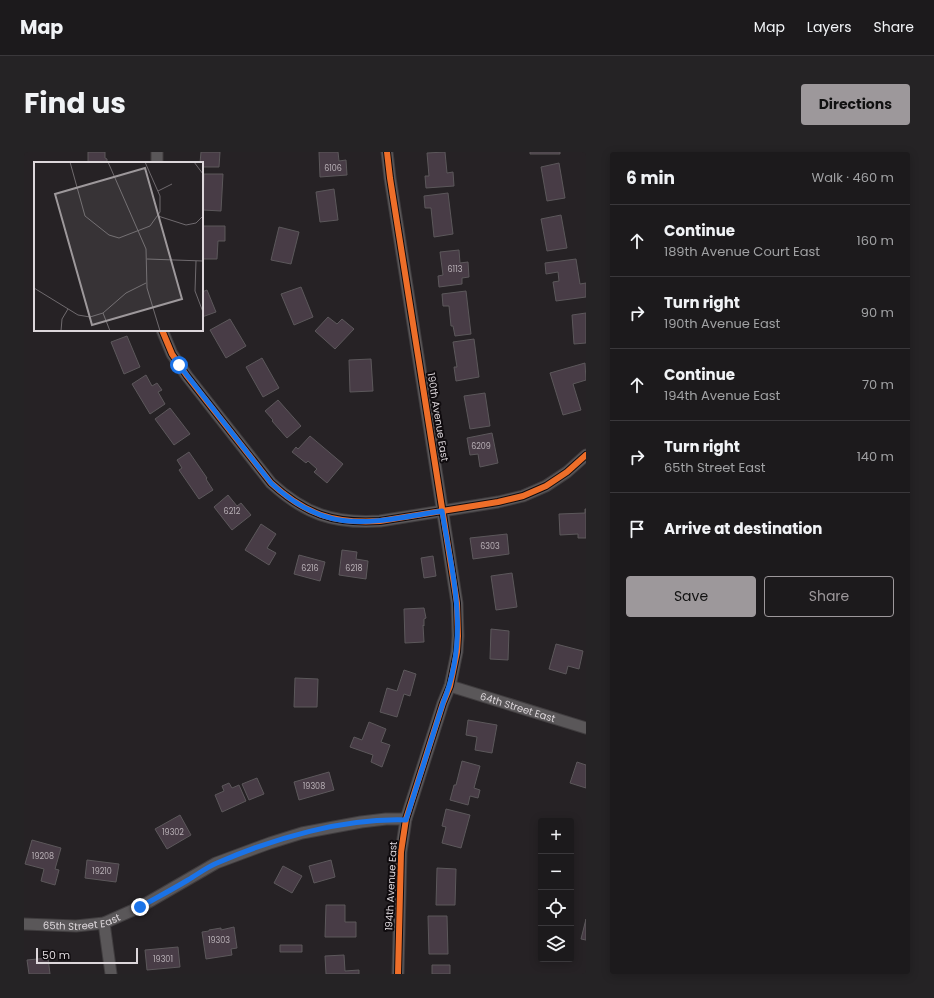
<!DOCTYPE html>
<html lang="en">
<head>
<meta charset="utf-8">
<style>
	body { margin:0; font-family:Poppins,sans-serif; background:#252325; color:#f1f3f6 }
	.controls { position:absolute; right:12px; bottom:12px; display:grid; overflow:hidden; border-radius:4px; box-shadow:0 2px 10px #0003 }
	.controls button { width:36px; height:36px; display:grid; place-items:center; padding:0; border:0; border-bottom:1px solid #3a383b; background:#1c1a1c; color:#f1f3f6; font:20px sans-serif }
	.scale { position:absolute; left:12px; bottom:10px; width:102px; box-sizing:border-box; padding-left:4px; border:2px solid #ddd7db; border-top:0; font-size:11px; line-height:14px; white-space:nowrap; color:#ddd7db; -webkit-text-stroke:3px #0f0b0e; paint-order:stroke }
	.stop { position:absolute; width:12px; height:12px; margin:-9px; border:3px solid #1a73e8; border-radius:50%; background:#fff }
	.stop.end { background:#1a73e8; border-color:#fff; box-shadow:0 1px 4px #0008 }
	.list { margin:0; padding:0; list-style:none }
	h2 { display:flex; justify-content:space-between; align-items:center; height:52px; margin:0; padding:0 16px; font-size:17px }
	h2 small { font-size:13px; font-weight:400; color:#a0a1a3 }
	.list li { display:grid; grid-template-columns:26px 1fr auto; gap:12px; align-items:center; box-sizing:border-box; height:72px; padding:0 16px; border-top:1px solid #3a383b }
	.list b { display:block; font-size:15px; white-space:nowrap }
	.list p { margin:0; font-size:13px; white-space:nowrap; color:#a0a1a3 }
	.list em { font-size:13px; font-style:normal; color:#a0a1a3 }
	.actions { display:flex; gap:8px; padding:12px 16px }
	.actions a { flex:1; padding:9px 0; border:1px solid #9d989b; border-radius:4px; text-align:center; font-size:14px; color:#9d989b }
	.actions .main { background:#9d989b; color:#111 }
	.icon { flex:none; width:22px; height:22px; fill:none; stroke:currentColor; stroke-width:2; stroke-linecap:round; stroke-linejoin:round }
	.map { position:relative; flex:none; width:562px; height:822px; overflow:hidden; border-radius:4px }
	header { display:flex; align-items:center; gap:24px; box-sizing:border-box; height:56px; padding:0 20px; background:#1c1a1c; border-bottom:1px solid #3a383b }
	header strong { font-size:19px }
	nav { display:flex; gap:22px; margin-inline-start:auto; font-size:14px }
	.intro { display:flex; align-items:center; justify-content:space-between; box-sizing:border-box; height:96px; padding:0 24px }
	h1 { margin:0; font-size:28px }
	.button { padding:10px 18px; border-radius:4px; background:#9d989b; color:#111; font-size:14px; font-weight:700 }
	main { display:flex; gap:24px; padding:0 24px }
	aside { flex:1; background:#1c1a1c; border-radius:4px; box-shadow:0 2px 10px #0003 }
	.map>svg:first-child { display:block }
	.building { fill:#483c46; stroke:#5c585b }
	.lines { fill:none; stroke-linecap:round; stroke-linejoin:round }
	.minor-casing { stroke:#403d3f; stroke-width:13 }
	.minor { stroke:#5a5759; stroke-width:11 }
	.cycleway-casing { stroke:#0f0b0e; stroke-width:8 }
	.cycleway { stroke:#ee6e29; stroke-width:6 }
	.route { stroke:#1a73e8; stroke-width:5 }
	.labels { text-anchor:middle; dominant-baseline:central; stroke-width:4; stroke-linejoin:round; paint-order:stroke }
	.number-label { font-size:8px; fill:#b8b0b6 }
	.street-label { font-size:10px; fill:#ddd7db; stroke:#0f0b0e }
	.inset-road { fill:none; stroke:#6f6a6e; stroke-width:1 }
	.view { fill:#9d989b; fill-opacity:0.15; stroke:#9d989b; stroke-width:2 }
	.inset-edge { fill:none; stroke:#ddd7db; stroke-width:2 }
</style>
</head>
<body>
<header>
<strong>Map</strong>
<nav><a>Map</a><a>Layers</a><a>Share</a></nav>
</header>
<div class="intro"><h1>Find us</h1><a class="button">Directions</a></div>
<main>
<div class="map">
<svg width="562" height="822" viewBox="0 0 562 822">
	<rect width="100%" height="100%" fill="#262225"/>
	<path class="building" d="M64 0H81V6L83 7V11H64Z
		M177 0H196L195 15H178V11H176Z
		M295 0H314L315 9 322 8 323 23 296 25Z
		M421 0 423 21 429 20 430 34 402 36 401 24H405L403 1Z
		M506 0H536V2H506Z
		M535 11 541 46 523 49 517 15Z
		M180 22H199L197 59 179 58Z
		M310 37 314 68 296 70 292 40Z
		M424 41 429 82 410 85 407 56H401L400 44Z
		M537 63 543 96 523 99 517 67Z
		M178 74H201V89H194L193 107H178Z
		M255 75 275 80 267 112 247 108Z
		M435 98 436 111 444 110 445 125 438 126V132L415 135 414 124 419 123 416 100Z
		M552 107 556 132 562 131V145L532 149 529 130 535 129 534 120 522 122 521 111Z
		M277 135 289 165 270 173 257 142Z
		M183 138 192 160 178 165V140Z
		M442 139 447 182 431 184 429 174H427L425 154H419L418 142Z
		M562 161V191L550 192 548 163Z
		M304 165 313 172 318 167 330 177 311 197 291 179Z
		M206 167 222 194 202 206 186 178Z
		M103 184 116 215 100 222 87 190Z
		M450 187 455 225 432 229 430 215H433L429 190Z
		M238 206 255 236 239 245 222 215Z
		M347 207 349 239 326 240 325 208Z
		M561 211 562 228 549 232 557 258 539 263 526 221Z
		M122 223 128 234 133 231 138 238 134 240 141 252 126 262 108 232Z
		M461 241 466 274 446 277 440 244Z
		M254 248 277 274 263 286 248 269 249 268 241 259Z
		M146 256 166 282 150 293 131 267Z
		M468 281 474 311 456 315 454 302 446 303 443 286Z
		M286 284 319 312 303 331 290 320 293 317 284 309 282 311 268 300 272 295 274 297Z
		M165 300 183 326 182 327 189 338 175 347 155 318 158 316 153 308Z
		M204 343 213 354 217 351 227 363 208 378 190 355Z
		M561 357H562V386H554V382L536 383 535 362 561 361Z
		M237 372 252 382 243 396 252 401 245 413 221 398Z
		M483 382 485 402 449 407 446 386Z
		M318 398 333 400 332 407 344 409 342 427 315 423Z
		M275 403 301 410 296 429 270 422Z
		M409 404 412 424 400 426 397 406Z
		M488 421 493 455 472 458 467 424Z
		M400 456 402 466 400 467V474L399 473 400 490 381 491 380 457Z
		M467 477 485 479 484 508 466 507Z
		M532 492 559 499 555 517 544 514 542 522 525 517Z
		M380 518 392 522 386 544 380 542 373 565 356 560 363 536 373 539Z
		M271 526 294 527 293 555H270Z
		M444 568 473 573 468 601 451 598 453 585 442 583Z
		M345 570 362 577 357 590 366 593 358 615 347 610 349 603 326 595 330 585 338 588Z
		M438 609 456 614 450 636 456 638 454 646 446 644 444 653 426 648 430 633H432Z
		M553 610 562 613V636L546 631Z
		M305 620 310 638 275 648 270 630Z
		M233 626 240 642 225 648 218 632Z
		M205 631 208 636 215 633 222 649 198 660 191 643 200 639 198 634Z
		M422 657 446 663 437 696 418 691 422 675 418 674Z
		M156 663 167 683 143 697 131 677Z
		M8 688 37 696 31 717 35 718 31 733 17 729 20 717 1 712Z
		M63 708 95 712 92 730 61 726Z
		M307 708 311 725 290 731 285 714Z
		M259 714 278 724 268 741 250 731Z
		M413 716 432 717 431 753H412Z
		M302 753H321V770H332V785H301Z
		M404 764H423L424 802H405Z
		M562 767V788L557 787Z
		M210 775 213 796 207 797 208 803 182 807 178 780 185 779V778L197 776V778Z
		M256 793H278V800H256Z
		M154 795 156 815 123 818 121 798Z
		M320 803 321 819 335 818V822H302L301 804Z
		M24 806 26 822H5L3 808Z
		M408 813H426V822H408Z"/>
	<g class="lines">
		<g class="minor-casing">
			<g id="minor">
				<path d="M363 0 366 26 433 451 434 484 433 500 426 534 419 551 382 667 377 700 374 822"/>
				<path d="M133 11V0"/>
				<path d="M138 178 148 202 163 224 247 331C281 362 309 372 356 369L474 350 499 344 522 334 543 320 562 303"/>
				<path id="s1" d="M426 534 562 576"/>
				<path d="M80 771 87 822"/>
				<path id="s2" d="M0 772 52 774 80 771 116 755 192 711 246 691 278 681 337 670 362 667H382"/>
			</g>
		</g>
		<use href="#minor" class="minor"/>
		<g class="cycleway-casing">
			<path id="cycleway" d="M363 0 366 26 433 451 434 484 433 500 426 534 419 551 382 667 377 700 374 822
				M138 178 148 202 163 224 247 331C281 362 309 372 356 369L474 350 499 344 522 334 543 320 562 303"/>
		</g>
		<use href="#cycleway" class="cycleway"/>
	</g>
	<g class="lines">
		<path class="route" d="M116 755C132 746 149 737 164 728 174 722 183 715 193 711 250 686 320 666 382 668L419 551C446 484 429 426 418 359 347 370 305 385 247 331L155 213"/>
	</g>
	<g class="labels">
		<g class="number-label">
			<text x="309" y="16">6106</text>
			<text x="431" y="117">6113</text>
			<text x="457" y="294">6209</text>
			<text x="208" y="359">6212</text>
			<text x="466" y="394">6303</text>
			<text x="286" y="416">6216</text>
			<text x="330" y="416">6218</text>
			<text x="290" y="634">19308</text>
			<text x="149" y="680">19302</text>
			<text x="19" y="704">19208</text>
			<text x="78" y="719">19210</text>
			<text x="195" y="788">19303</text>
			<text x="139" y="807">19301</text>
		</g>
		<g class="street-label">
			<text transform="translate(414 265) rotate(81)">190th Avenue East</text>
			<text stroke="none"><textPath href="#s1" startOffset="71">64th Street East</textPath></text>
			<text transform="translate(367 734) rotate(-87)">194th Avenue East</text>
			<text stroke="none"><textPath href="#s2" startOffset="58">65th Street East</textPath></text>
		</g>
	</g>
	<g transform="translate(10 10)">
		<rect width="169" height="169" fill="#262225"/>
		<path class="inset-road" d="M36 0 51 54 75 73 85 76 116 64 126 50V34L111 0M74 0 112 87 113 126 126 169M160 0 169 12M124 29 138 22M124 54 152 63 162 61 169 54M113 97 169 99M162 99 161 129 169 150M0 126 44 153 56 155 69 151 92 131 112 121M69 151 76 169M27 169 28 157 34 147"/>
		<path class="view" d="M111 6 148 137 58 163 21 32Z"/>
		<rect width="169" height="169" class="inset-edge"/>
	</g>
</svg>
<div class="controls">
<button>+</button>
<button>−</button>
<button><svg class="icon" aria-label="locate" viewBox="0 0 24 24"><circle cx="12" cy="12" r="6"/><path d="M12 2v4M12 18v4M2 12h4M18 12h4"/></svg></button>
<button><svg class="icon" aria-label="layers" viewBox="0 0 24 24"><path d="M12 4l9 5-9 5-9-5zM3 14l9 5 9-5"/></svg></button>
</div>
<div class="scale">50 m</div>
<div class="stop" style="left:155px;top:213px"></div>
<div class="stop end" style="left:116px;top:755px"></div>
</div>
<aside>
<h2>6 min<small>Walk · 460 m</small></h2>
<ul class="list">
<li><svg class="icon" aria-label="ahead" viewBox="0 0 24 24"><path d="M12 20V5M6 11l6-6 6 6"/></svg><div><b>Continue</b><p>189th Avenue Court East</p></div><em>160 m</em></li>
<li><svg class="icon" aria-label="right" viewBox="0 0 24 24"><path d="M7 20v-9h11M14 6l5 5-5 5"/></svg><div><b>Turn right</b><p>190th Avenue East</p></div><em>90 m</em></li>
<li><svg class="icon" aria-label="ahead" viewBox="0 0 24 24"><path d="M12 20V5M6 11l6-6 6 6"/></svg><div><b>Continue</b><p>194th Avenue East</p></div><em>70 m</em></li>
<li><svg class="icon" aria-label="right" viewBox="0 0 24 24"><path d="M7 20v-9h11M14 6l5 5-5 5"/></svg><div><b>Turn right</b><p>65th Street East</p></div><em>140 m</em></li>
<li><svg class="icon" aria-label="arrive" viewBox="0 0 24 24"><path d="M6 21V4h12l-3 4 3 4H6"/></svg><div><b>Arrive at destination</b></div></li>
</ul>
<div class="actions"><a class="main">Save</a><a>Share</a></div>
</aside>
</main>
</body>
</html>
